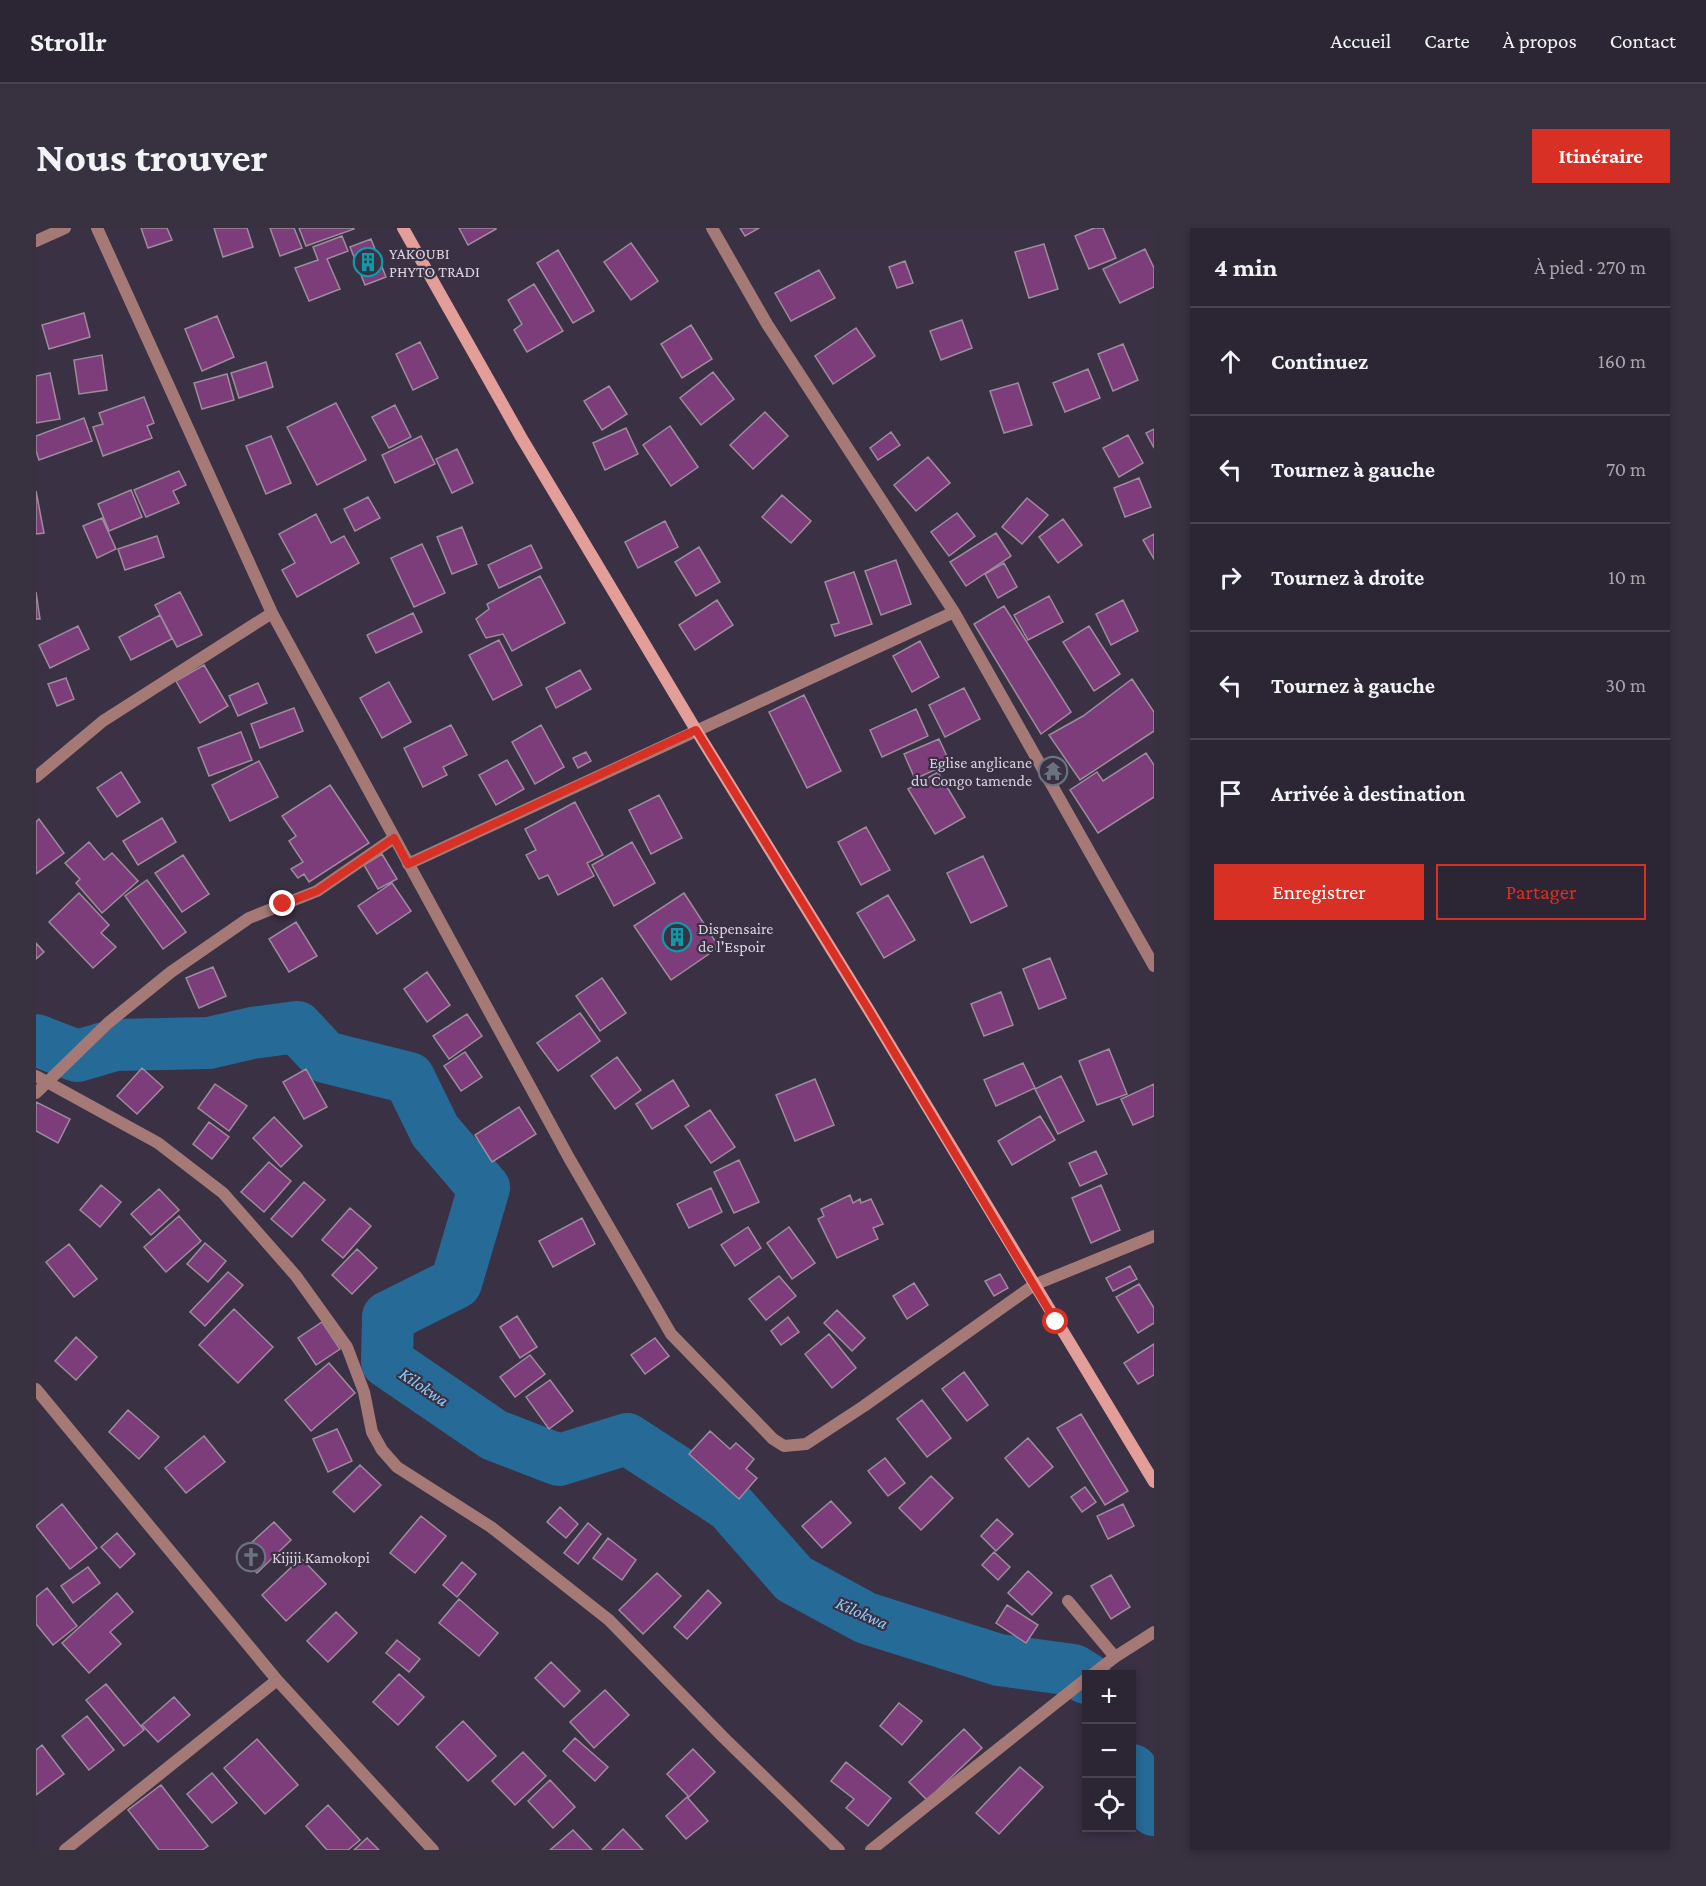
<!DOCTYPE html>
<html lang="fr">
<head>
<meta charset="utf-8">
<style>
	body { margin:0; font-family:"Crimson Pro",serif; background:#38313f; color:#f1f3f6 }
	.controls { position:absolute; right:18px; bottom:18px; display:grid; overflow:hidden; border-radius:0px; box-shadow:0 3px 9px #0003 }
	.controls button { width:54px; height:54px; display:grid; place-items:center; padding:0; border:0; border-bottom:2px solid #48424e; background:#2c2533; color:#f1f3f6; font:30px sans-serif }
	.stop { position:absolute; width:18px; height:18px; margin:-14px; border:4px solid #d93025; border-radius:50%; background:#fff }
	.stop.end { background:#d93025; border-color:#fff; box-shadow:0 2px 6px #0008 }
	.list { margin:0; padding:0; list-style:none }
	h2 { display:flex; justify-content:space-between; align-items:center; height:78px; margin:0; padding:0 24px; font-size:26px }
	h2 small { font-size:20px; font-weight:400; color:#a6a5ac }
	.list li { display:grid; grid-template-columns:39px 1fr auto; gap:18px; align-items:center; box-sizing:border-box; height:108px; padding:0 24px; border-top:2px solid #48424e }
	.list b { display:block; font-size:22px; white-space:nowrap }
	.list em { font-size:20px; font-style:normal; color:#a6a5ac }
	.actions { display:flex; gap:12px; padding:18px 24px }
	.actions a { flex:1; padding:14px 0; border:2px solid #d93025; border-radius:0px; text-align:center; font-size:21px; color:#d93025 }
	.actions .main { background:#d93025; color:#fff }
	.icon { flex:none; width:33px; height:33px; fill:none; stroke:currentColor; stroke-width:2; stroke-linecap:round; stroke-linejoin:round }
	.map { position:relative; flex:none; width:1118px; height:1622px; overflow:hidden; border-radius:0px }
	header { display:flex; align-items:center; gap:36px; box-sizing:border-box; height:84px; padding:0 30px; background:#2c2533; border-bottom:2px solid #48424e }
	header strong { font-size:28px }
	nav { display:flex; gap:33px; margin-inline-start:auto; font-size:21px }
	.intro { display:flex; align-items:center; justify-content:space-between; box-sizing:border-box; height:144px; padding:0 36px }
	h1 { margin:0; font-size:42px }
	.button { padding:15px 27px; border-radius:0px; background:#d93025; color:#fff; font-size:21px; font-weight:700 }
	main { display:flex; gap:36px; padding:0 36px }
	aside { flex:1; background:#2c2533; border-radius:0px; box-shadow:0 3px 9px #0003 }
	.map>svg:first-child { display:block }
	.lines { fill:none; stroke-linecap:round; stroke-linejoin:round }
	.river { stroke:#266a97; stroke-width:52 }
	.building { fill:#7d3d7b; stroke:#9e8b9c; stroke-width:1.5 }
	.street { stroke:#a47976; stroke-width:12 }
	.secondary { stroke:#e39e9a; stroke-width:12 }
	.route { stroke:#d93025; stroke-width:8 }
	.labels { text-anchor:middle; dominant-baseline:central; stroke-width:4.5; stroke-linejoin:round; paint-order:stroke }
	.poi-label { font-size:16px; fill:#d9d4e0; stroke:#3a3144; text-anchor:start }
	.water-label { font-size:18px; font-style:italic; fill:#90cefc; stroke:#3a3144 }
</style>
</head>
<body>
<header>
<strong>Strollr</strong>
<nav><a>Accueil</a><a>Carte</a><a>À propos</a><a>Contact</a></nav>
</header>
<div class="intro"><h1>Nous trouver</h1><a class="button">Itinéraire</a></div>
<main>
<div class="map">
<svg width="1118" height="1622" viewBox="0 0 1118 1622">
	<rect width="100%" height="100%" fill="#3a3144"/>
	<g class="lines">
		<path class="river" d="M0 812 41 828 79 817 173 815 216 805 261 799 289 829 373 850 399 903 448 960 420 1055 352 1089 351 1134 458 1207 523 1232 591 1211 694 1278 758 1351 830 1390 963 1432 1037 1442 1050 1450
			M1096 1542 1118 1582"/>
	</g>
	<path class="building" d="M105 0H131L136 12 112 20Z
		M178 0H211L217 19 187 29Z
		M234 0H258L266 20 244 28Z
		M263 0H317L318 1 270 18Z
		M423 0H460V1L432 17Z
		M704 0H723L709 8Z
		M1058 0H1067L1080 30 1053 41 1039 8Z
		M306 8 312 23 291 31 304 61 273 73 259 40 282 32 277 19Z
		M335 11 350 49 329 57 314 19Z
		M595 15 622 53 595 72 568 34Z
		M1008 16 1022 61 993 70 979 24Z
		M1109 21 1118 40V59L1084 75 1067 41Z
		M522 22 558 83 537 95 501 35Z
		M869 33 877 55 861 60 853 39Z
		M783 42 799 70 755 93 739 65Z
		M498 56 527 103 491 124 478 102 486 96 472 72Z
		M48 85 54 109 13 121 6 97Z
		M181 88 198 129 166 143 149 101Z
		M926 92 936 120 905 132 894 103Z
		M655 97 676 131 646 150 625 116Z
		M820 100 839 128 797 156 779 128Z
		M384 114 402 150 377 162 360 126Z
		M1087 116 1102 152 1077 163 1062 126Z
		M66 127 71 162 43 166 38 132Z
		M230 134 237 159 203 170 195 145Z
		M1052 141 1064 170 1029 184 1017 155Z
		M677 144 698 171 665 197 644 170Z
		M14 145 24 191 0 195V148Z
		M191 146 198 172 166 181 158 155Z
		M982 155 996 197 968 205 954 163Z
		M573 158 591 186 566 202 548 173Z
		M108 169 118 195 111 198 116 210 67 228 57 199 67 196 63 185Z
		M300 175 330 232 281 257 251 199Z
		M359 177 375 209 353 220 336 189Z
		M729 184 752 208 717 241 694 217Z
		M48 190 56 213 3 232 0 223V208Z
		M634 198 662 239 635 258 607 217Z
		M590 200 602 226 569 242 557 215Z
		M1118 201V220L1110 205Z
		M855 204 864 217 842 232 834 220Z
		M1092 207 1107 235 1083 249 1067 220Z
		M235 208 255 255 230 266 210 218Z
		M385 208 399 236 359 255 346 227Z
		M421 221 437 255 416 265 400 231Z
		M892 229 914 255 880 283 858 257Z
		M143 243 150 257 137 263 143 275 110 289 98 262Z
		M1103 250 1115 279 1089 289 1078 260Z
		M95 262 106 289 73 303 62 276Z
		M0 263 8 305 0 306Z
		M746 267 775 293 755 315 726 289Z
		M332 269 344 290 319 303 308 281Z
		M991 270 1012 287 986 316 966 299Z
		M921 285 939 308 913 328 895 304Z
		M280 286 295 315 308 308 323 335 261 369 246 342 259 335 243 306Z
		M66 290 80 321 61 330 47 298Z
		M1027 291 1046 317 1022 335 1003 309Z
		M629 293 642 319 602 340 589 314Z
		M426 299 441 336 416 346 401 309Z
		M960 305 975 328 930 358 914 334Z
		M1118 306V331L1107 312Z
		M121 308 128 329 89 342 82 321Z
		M386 316 409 365 378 379 355 330Z
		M495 317 506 340 463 360 452 337Z
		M663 319 684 354 660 368 639 334Z
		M860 332 875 376 845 387 829 343Z
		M968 335 981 359 962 370 949 346Z
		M818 344 836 396 799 408 795 397 803 395 789 354Z
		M504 348 529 395 476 423 467 406 450 410 440 391 453 381 451 376Z
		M0 364 4 391H0Z
		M144 364 166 407 141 419 119 377Z
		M1013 368 1027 394 992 412 978 387Z
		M681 372 697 397 659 422 643 397Z
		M1087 372 1102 403 1075 417 1060 386Z
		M968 378 1035 484 1005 506 938 396Z
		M377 385 386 404 340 425 331 407Z
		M124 387 136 411 95 432 83 409Z
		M42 398 53 421 14 440 3 417Z
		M1053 398 1084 446 1058 463 1027 414Z
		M463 412 486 457 457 472 433 427Z
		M884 413 903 449 876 464 857 428Z
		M168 437 192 478 164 495 140 453Z
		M544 442 555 461 520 480 510 460Z
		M30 450 38 471 21 478 12 456Z
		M1096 451 1118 484V503L1044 552 1013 507 1047 488Z
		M353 454 375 494 346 510 324 470Z
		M222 455 231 475 202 488 193 468Z
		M928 460 944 491 909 509 893 477Z
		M768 467 805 543 771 560 733 484Z
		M258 480 267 503 224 520 215 496Z
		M880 481 892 508 846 529 834 502Z
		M415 497 431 527 407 539 411 547 387 559 368 520Z
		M505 497 528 539 499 556 476 514Z
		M205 504 216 532 173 548 162 520Z
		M903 511 914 535 879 551 868 526Z
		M550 524 555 533 542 540 537 530Z
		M1110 525 1118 537V569L1062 605 1034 562 1061 544 1067 553Z
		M471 532 488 561 460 577 443 547Z
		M223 533 242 569 194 593 176 557Z
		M85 544 104 574 81 589 61 560Z
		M902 544 929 589 899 606 872 561Z
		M294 557 333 615 273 654 268 646 262 650 255 641 267 634 253 613 260 608 246 588Z
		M623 567 646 610 615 626 593 582Z
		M539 574 567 627 551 635 558 648 522 667 512 647 503 651 490 627 500 622 489 601Z
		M126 590 140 614 102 637 87 613Z
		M3 591 28 625 0 646V594Z
		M830 599 854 642 825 657 802 614Z
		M53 614 68 632 76 625 102 653 66 685 40 655 44 651 29 635Z
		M596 614 619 655 578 678 556 637Z
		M346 626 361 651 342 661 328 637Z
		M147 627 173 666 146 684 119 645Z
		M947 628 971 678 935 695 911 645Z
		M111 652 150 704 127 721 89 668Z
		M356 655 375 683 341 706 322 678Z
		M43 665 73 697 65 705 80 719 57 740 13 694Z
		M648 665 683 719 635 752 598 698Z
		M852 667 879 712 848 730 821 685Z
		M260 694 281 728 253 744 233 711Z
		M0 715 8 724 0 731Z
		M1014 730 1030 770 1003 781 987 741Z
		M177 739 190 768 163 780 150 750Z
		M391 744 414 777 391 794 368 761Z
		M566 750 590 785 564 803 540 768Z
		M965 764 977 797 948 808 935 776Z
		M544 785 564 813 522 843 501 815Z
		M431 786 446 808 413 831 397 808Z
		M1073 821 1091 866 1061 877 1043 833Z
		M429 824 446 849 425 863 408 838Z
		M581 829 605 862 579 881 555 848Z
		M987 835 999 860 960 878 948 852Z
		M106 840 127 859 101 886 81 868Z
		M270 841 291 879 268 891 247 854Z
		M1025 848 1048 893 1022 906 999 861Z
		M779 851 798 897 759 913 740 867Z
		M637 852 653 878 616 901 600 876Z
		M179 856 211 878 193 903 162 880Z
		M1118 856V888L1097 897 1085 871Z
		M0 874 34 891 22 915 0 903Z
		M483 879 500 906 456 934 439 907Z
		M674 882 699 919 675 935 649 898Z
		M1004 888 1019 912 976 937 962 913Z
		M238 889 266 918 245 939 217 910Z
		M173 894 193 909 176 931 157 916Z
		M1060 923 1071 946 1044 958 1033 935Z
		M703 932 723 974 698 985 678 944Z
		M233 934 255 953 228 984 205 964Z
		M268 954 289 972 256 1009 235 991Z
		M65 957 85 974 64 999 44 982Z
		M1065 957 1084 1002 1055 1015 1036 970Z
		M675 960 686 984 653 1000 641 976Z
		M123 961 143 982 115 1007 95 986Z
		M814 967 817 975 824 971 825 975 835 971 847 996 837 1000 842 1011 801 1030 782 991 788 988 785 981Z
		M314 980 335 998 307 1030 286 1012Z
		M143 988 165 1013 130 1044 108 1019Z
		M546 990 559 1016 517 1039 503 1013Z
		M712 999 725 1020 699 1038 685 1017Z
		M753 999 779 1035 756 1051 731 1015Z
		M169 1015 190 1033 172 1054 151 1036Z
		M33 1016 61 1051 38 1069 10 1034Z
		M321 1021 341 1040 316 1066 296 1047Z
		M1094 1038 1101 1051 1077 1063 1070 1050Z
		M192 1044 207 1057 169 1098 154 1084Z
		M964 1046 972 1060 958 1068 949 1053Z
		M743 1048 760 1068 730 1092 713 1071Z
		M878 1055 892 1077 871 1091 857 1068Z
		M1103 1056 1118 1080V1095L1102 1105 1080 1069Z
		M198 1081 237 1119 202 1155 163 1117Z
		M801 1082 829 1110 816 1123 788 1095Z
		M481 1088 501 1119 484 1130 464 1099Z
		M752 1089 763 1104 745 1117 735 1103Z
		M286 1094 304 1121 280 1137 262 1110Z
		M793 1106 820 1140 796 1160 769 1126Z
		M40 1109 61 1129 40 1152 19 1133Z
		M619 1110 633 1128 609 1146 595 1127Z
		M1118 1116V1147L1102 1156 1088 1135Z
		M494 1127 509 1146 479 1169 464 1149Z
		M293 1135 319 1165 275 1203 249 1172Z
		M928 1144 952 1177 931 1193 906 1161Z
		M514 1152 537 1183 513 1201 490 1169Z
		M886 1172 915 1210 891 1229 861 1191Z
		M92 1182 123 1209 103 1231 73 1204Z
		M1045 1186 1092 1263 1069 1277 1021 1200Z
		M301 1201 316 1233 292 1244 277 1211Z
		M674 1203 694 1221 700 1215 718 1231 710 1241 721 1250 703 1271 653 1226Z
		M168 1208 189 1234 150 1265 129 1240Z
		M992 1210 1017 1239 993 1259 969 1230Z
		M849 1230 869 1255 852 1268 832 1243Z
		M324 1237 345 1257 318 1284 297 1264Z
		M895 1248 917 1270 885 1302 863 1280Z
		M1049 1259 1060 1274 1046 1284 1035 1269Z
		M795 1273 815 1295 786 1320 766 1298Z
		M26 1276 61 1320 34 1341 0 1298Z
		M1087 1276 1098 1298 1072 1311 1061 1288Z
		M524 1279 542 1296 530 1310 511 1294Z
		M385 1288 410 1308 379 1345 354 1325Z
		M961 1291 977 1306 960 1323 945 1308Z
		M238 1294 255 1312 221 1345 203 1326Z
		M552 1295 565 1306 542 1336 528 1325Z
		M81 1305 99 1326 84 1340 65 1319Z
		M572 1310 600 1332 586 1352 557 1330Z
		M958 1324 974 1339 962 1352 946 1337Z
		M265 1330 290 1356 250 1393 226 1367Z
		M426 1334 440 1346 421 1369 407 1357Z
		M52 1339 64 1355 37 1375 25 1358Z
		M992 1343 1016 1365 996 1387 972 1365Z
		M621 1345 645 1368 607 1406 583 1382Z
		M1075 1347 1094 1379 1075 1391 1055 1358Z
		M11 1360 41 1398 17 1417 0 1396V1369Z
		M672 1362 685 1375 651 1411 638 1399Z
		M81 1365 97 1384 74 1404 85 1416 53 1445 26 1415Z
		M423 1371 462 1405 443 1428 403 1395Z
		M971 1377 1002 1397 990 1415 960 1395Z
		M300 1384 321 1405 292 1434 271 1413Z
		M361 1412 384 1431 373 1444 350 1425Z
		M515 1434 544 1463 528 1479 499 1450Z
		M363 1446 388 1469 362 1497 337 1474Z
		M70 1456 108 1502 88 1518 50 1472Z
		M569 1462 593 1487 558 1520 534 1494Z
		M138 1469 154 1487 122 1514 106 1497Z
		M863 1475 886 1493 866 1517 844 1498Z
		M51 1488 78 1522 53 1542 26 1508Z
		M427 1493 460 1528 432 1553 400 1519Z
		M928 1501 946 1520 891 1572 873 1554Z
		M539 1510 572 1539 559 1553 527 1523Z
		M221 1511 262 1557 229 1586 188 1540Z
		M6 1517 28 1546 0 1567V1522Z
		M657 1521 679 1544 653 1569 631 1546Z
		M487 1524 510 1548 479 1577 456 1553Z
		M810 1534 855 1570 832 1598 810 1580 818 1571 795 1553Z
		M984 1539 1007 1559 963 1606 940 1585Z
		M176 1545 201 1575 176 1595 151 1566Z
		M514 1552 539 1579 517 1600 492 1573Z
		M125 1557 172 1618 166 1622H123L92 1582Z
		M651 1569 672 1593 650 1611 630 1588Z
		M292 1577 324 1612 312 1622H291L270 1598Z
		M587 1601 607 1622H566Z
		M537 1602 556 1622H514Z
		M331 1610 343 1622H318Z"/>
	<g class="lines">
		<path class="street" d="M61 0 236 385 533 930 635 1106 737 1211 748 1218 770 1216 828 1178 998 1057 1118 1008
			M676 0 731 96 918 384 1118 738
			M0 13 29 0
			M0 549 67 493 236 385
			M372 636 918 384
			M0 848 122 915 187 965 260 1048 311 1119 328 1164 336 1204 346 1222 361 1239 455 1299 573 1392 687 1509 803 1622
			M0 865 72 795 135 744 213 690 281 663 358 610
			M0 1161 241 1452 397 1622
			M1032 1373 1079 1429 1118 1404
			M1057 1446 1079 1429
			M29 1622 241 1452
			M835 1622 1050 1451"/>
		<path class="secondary" d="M367 0 485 209 660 502 834 784 1118 1254"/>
	</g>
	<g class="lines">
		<path class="route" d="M247 676 281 663 358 610 372 636 660 502 834 784 1020 1094"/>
	</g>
	<defs>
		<g id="building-ring" transform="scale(1.5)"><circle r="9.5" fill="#3a3144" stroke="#0f9aa8" stroke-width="1.5"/><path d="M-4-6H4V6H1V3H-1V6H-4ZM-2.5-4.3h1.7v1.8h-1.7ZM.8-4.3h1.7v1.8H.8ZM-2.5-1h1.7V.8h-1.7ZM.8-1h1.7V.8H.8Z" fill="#0f9aa8"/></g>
		<g id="temple-ring" transform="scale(1.5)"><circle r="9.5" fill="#3a3144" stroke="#6b7280" stroke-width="1.5"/><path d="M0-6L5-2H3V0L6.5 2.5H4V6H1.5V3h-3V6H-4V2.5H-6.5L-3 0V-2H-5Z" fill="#6b7280"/></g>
		<g id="church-ring" transform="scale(1.5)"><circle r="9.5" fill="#3a3144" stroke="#6b7280" stroke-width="1.5"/><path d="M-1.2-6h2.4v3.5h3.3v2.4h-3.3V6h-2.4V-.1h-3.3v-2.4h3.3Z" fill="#6b7280"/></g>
	</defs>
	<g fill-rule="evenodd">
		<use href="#building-ring" x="332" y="34"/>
		<use href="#temple-ring" x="1017" y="543"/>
		<use href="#building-ring" x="641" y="709"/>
		<use href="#church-ring" x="215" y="1329"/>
	</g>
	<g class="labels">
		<g class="poi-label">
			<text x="353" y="25">YAKOUBI<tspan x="353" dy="18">PHYTO TRADI</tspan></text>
			<text x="996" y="534" text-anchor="end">Eglise anglicane<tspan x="996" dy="18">du Congo tamende</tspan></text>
			<text x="662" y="700">Dispensaire<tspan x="662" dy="18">de l'Espoir</tspan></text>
			<text x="236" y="1329">Kijiji Kamokopi</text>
		</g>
		<g class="water-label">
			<text transform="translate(388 1159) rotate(34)">Kilokwa</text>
			<text transform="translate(826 1385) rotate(24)">Kilokwa</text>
		</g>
	</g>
</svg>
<div class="controls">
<button>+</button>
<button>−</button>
<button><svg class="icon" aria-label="locate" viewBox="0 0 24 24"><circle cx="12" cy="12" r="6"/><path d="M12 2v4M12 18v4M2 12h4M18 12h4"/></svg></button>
</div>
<div class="stop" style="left:1020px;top:1094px"></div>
<div class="stop end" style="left:247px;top:676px"></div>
</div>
<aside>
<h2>4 min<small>À pied · 270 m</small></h2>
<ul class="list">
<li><svg class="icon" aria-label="ahead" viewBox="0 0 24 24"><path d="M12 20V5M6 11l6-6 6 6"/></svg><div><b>Continuez</b></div><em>160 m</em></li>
<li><svg class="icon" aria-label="left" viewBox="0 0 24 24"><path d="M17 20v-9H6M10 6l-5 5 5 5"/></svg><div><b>Tournez à gauche</b></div><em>70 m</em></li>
<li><svg class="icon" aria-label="right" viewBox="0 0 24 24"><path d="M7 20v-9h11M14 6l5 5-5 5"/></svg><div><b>Tournez à droite</b></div><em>10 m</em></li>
<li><svg class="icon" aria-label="left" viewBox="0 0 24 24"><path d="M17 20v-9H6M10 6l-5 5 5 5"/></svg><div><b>Tournez à gauche</b></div><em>30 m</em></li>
<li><svg class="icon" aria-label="arrive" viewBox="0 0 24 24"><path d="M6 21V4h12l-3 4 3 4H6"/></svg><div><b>Arrivée à destination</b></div></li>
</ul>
<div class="actions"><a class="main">Enregistrer</a><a>Partager</a></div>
</aside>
</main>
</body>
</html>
